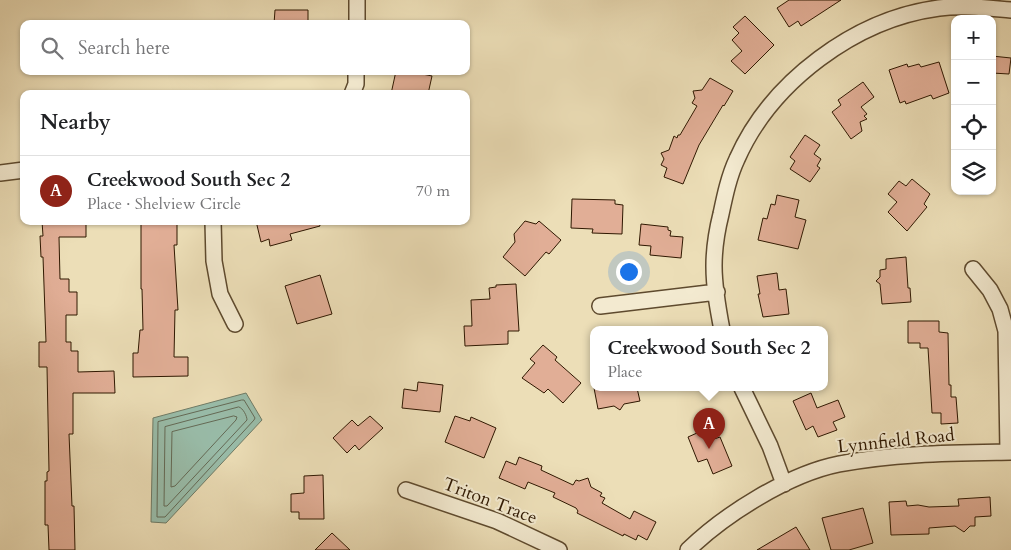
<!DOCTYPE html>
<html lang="en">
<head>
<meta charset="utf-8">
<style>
	body { margin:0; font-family:Cardo,serif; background:#f2f2f2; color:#202124 }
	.controls { position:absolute; right:15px; top:15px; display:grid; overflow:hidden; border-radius:10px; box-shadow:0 1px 4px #0004 }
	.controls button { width:45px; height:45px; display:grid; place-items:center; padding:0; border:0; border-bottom:1px solid #e0e0e0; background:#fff; color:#202124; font:25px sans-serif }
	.you { position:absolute; left:628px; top:271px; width:18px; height:18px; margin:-12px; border:4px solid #fff; border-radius:50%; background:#1a73e8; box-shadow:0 0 0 8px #1a73e833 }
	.badge { display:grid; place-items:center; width:32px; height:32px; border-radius:50%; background:#8f2418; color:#fff; font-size:16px; font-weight:700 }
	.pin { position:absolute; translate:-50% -41px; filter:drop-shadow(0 1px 2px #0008) }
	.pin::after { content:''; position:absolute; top:26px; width:18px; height:15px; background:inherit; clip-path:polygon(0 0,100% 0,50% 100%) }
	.popup { position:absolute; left:590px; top:326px; width:238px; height:65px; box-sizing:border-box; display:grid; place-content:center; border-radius:10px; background:#fff; filter:drop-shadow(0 1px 4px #0005); font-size:16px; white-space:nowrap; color:#757577 }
	.popup b { font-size:19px; color:#202124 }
	.popup::after { content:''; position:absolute; left:50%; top:100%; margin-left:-10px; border:10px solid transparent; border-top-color:#fff }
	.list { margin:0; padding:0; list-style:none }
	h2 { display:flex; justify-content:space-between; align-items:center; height:65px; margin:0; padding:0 20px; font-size:21px }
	h2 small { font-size:16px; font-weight:400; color:#757577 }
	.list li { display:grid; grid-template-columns:32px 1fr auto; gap:15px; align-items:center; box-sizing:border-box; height:70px; padding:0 20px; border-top:1px solid #e0e0e0 }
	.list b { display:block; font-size:19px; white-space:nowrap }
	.list p { margin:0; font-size:16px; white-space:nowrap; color:#757577 }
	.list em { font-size:16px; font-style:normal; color:#757577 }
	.icon { flex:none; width:28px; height:28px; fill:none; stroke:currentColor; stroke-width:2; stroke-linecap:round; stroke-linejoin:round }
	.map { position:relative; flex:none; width:1011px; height:550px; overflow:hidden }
	.search { position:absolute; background:#fff; box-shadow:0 1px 4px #0004; left:20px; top:20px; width:450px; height:55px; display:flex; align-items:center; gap:12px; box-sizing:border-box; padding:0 18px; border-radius:10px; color:#757577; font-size:19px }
	.panel { position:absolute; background:#fff; box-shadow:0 1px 4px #0004; left:20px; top:90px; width:450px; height:135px; border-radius:10px }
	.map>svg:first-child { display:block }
	.water { fill:#99bdaa; stroke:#6f7b66 }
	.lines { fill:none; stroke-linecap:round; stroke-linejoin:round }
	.shore { stroke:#646a56; stroke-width:1 }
	.building { fill:#e1ae96; stroke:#2f1801 }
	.street-casing { stroke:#5e4a2e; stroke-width:18 }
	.street { stroke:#f3ead0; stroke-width:15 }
	.labels { text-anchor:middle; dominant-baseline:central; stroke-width:4; stroke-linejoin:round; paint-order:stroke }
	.street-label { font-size:18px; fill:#2f1801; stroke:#f3ead0 }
</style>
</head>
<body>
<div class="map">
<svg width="1011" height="550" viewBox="0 0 1011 550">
	<rect width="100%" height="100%" fill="#ecdeb7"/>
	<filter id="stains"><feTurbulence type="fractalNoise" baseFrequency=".004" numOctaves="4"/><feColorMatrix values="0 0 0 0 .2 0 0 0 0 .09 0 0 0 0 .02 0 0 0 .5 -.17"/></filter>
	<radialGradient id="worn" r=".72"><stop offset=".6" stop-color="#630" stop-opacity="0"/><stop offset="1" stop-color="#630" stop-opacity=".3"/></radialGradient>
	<path class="water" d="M246 393 262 420 166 523 151 522 153 418Z"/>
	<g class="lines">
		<path class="shore" d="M242 400H244L255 418 254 420 165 517H157L158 422Z
			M239 407C243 408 247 416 247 420L167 506H164L165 427Z
			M234 416 237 417 236 420 175 486 171 487 172 432Z"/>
	</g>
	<path class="building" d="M789 0H841L801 26 798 21 789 27 777 8Z
		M275 10H308V24H274Z
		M745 16 774 45 745 74 731 61 742 51 732 40 739 33 733 27Z
		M992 56 1011 58 1009 74 992 73Z
		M939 62 949 93 933 99 931 95 906 104 905 101 900 103 889 70 907 64 908 67 919 64 921 67Z
		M396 71H408L432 76 428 94H391Z
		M710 78 733 91 724 106 723 105 699 145 683 184 664 177 667 168 661 165 664 159 661 153 669 150 674 136 677 138 678 135H680L697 106 692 103 695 98 693 91 702 90Z
		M863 82 874 97 861 107 867 114 864 116 867 119 860 122 862 131 851 139 832 112 841 105 838 100Z
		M805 135 820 145 814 154 821 159 817 166 820 168 810 182 790 169 795 161 790 157Z
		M912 179 930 194 924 204 927 207 907 231 888 212 897 202 888 194 899 181 906 186Z
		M777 195 799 200 795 217 806 220 798 249 758 240 763 218 767 219 771 204 775 205Z
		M572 199 615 200V204L623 205 622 234 592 233 593 229 571 228Z
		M42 221H86V237H59L60 279H69V292H77V315H66V342H71V351H78V372L114 371 115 393H73V434H69L72 506H74L75 550H49L48 525H45V481H47V472L49 471 47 367H39V342H46L43 257H41L40 236H43Z
		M141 221H177V245H174L178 310H175L174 357H188V376L133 377V353H138L140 330H143L142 289H141Z
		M256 221H319L320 226 290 234 292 240 270 246 269 239 261 242Z
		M525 221 536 224 539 221 561 240 549 254 546 252 525 276 503 257 515 242 514 234Z
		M641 224 668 227V230L671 231 670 236 683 237 681 258 650 255 651 246 639 245Z
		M906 257 908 288H910L911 302 882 304 880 284 876 281 880 277V270L886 269V259Z
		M777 273 779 290 786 289 789 314 763 317 758 294H760L757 276Z
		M320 275 332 314 297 324 285 286Z
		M516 284 519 331H508V344L465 346 464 326H472L471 300 490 299 489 288 496 287V285Z
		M908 321H939V332L948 333 949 385H951V397H956L958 423 941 424V413H932L928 348H920V343H908Z
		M543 345 557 357 555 360 581 383 563 403 548 389 544 393 522 378 535 363 530 359Z
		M418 382 443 385 440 412 402 408 404 389 417 391Z
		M594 388H637L640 401 624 404 620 410 614 406 598 409Z
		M811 393 817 408 838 400 845 417 833 422 837 430 818 437 813 426 806 430 793 401Z
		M370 416 383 428 359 450 355 445 347 453 333 438 352 420 358 426Z
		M455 416 470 421 471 417 496 428 484 458 445 442Z
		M706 429 711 440 720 437 732 466 713 474 707 459 698 462 688 437Z
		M519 457 542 466 541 470 573 485 576 480 579 481 588 478 591 487 602 493 600 496 605 498 602 503 630 519 634 511 656 522 647 540 638 535 636 540 624 534 623 536 577 513 578 511 576 508 553 497 555 493 528 482 525 489 499 478 506 461 516 465Z
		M323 475 324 519H299V512H291V494L304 493V476Z
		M990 497 991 516 975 517V526H970L964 532 955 526 929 528V534L891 535 889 502 906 501 907 506 918 505 929 507 959 506 958 499Z
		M863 508 873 543 849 550H831L822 518Z
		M796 527 810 550H757Z
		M332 533 350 550H315Z"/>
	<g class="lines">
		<g class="street-casing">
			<path id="street" d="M357 24V0
				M352 94 356 84V71
				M0 173 24 170
				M213 221 214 261 220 294 235 324
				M973 269 990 290 1000 309 1006 331 1008 452
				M600 306 717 292
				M722 330C718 309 714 288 714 266 714 249 717 230 721 214 725 195 729 176 737 159 771 82 855 19 939 8 963 5 987 8 1011 10
				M742 388 770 446 784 484
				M406 490 497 521 559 550
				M688 550C725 514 789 474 839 464 896 453 954 453 1011 452"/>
		</g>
		<use href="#street" class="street"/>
	</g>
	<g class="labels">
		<g class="street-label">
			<text transform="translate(896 441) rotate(-6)">Lynnfield Road</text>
			<text transform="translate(490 501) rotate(21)">Triton Trace</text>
		</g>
	</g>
	<rect width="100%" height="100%" filter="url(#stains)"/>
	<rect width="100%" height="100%" fill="url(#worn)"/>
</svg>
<div class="controls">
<button>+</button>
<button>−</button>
<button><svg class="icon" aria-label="locate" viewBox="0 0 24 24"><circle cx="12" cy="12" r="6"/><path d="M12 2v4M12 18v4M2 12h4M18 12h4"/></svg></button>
<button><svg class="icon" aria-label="layers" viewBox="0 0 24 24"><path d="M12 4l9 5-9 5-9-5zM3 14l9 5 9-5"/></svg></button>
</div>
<div class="you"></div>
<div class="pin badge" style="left:709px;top:449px">A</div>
<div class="popup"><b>Creekwood South Sec 2</b>Place</div>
<div class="search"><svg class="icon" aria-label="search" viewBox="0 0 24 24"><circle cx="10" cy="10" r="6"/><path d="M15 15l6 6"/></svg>Search here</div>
<section class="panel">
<h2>Nearby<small></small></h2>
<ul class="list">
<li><span class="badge">A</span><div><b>Creekwood South Sec 2</b><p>Place · Shelview Circle</p></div><em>70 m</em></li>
</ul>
</section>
</div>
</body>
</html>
